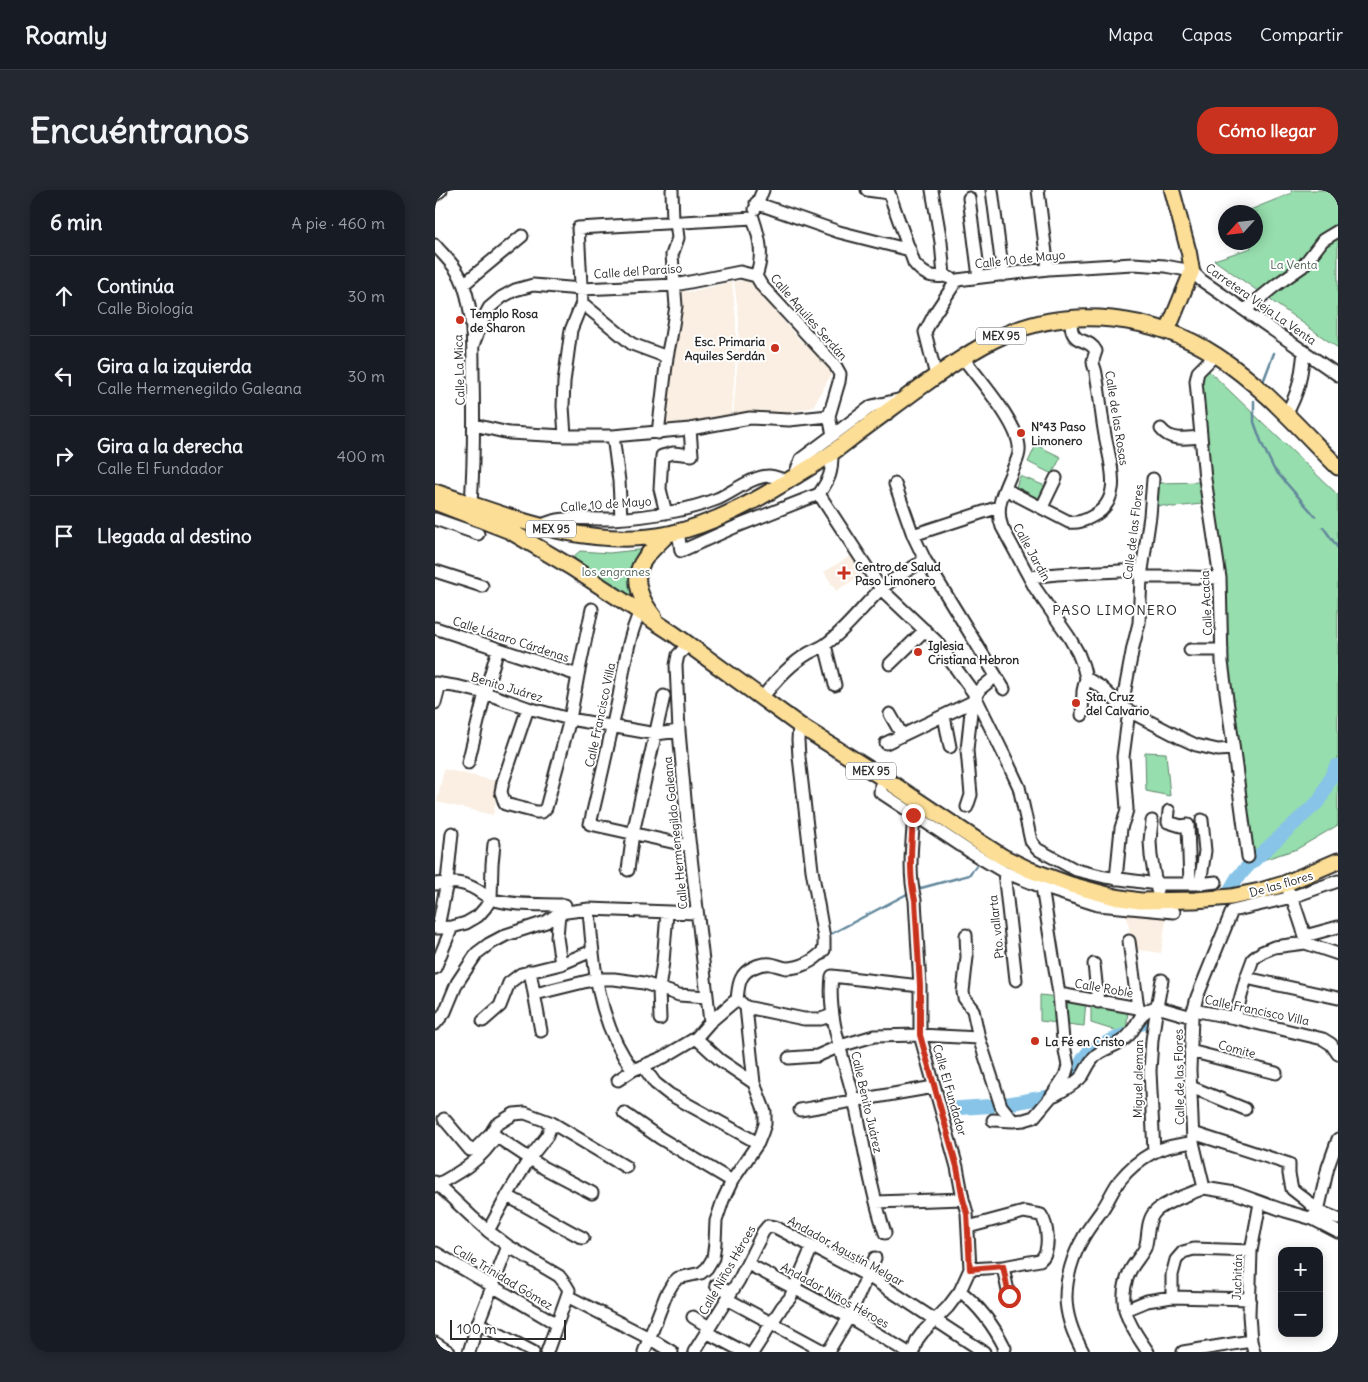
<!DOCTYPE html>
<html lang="es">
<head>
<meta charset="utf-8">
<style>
	body { margin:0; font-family:Delius,sans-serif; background:#242831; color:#f1f3f6 }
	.controls { position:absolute; right:15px; bottom:15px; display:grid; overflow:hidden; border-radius:10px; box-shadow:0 2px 12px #0003 }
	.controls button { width:45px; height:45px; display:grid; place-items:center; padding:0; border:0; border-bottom:1px solid #363941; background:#171b24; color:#f1f3f6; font:25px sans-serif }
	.compass { position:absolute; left:783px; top:15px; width:45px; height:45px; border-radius:50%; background:#171b24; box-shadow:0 2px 12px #0003; rotate:243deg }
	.scale { position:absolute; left:15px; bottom:12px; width:116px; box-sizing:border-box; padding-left:5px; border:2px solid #2b2b2b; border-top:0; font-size:14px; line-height:18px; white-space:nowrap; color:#2b2b2b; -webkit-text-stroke:4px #fff; paint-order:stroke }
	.stop { position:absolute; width:15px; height:15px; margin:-11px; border:4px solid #c8321e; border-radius:50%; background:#fff }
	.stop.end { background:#c8321e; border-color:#fff; box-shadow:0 1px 5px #0008 }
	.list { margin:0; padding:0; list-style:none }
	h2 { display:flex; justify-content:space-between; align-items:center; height:65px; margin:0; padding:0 20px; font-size:21px }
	h2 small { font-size:16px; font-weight:400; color:#9ea1a6 }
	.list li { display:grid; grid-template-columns:32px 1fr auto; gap:15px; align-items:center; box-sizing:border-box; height:80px; padding:0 20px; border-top:1px solid #363941 }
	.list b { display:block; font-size:19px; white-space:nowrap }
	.list p { margin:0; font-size:16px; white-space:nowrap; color:#9ea1a6 }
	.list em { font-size:16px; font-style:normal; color:#9ea1a6 }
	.icon { flex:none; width:28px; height:28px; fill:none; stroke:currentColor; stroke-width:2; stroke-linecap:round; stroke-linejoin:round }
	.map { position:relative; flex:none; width:903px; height:1162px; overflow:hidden; border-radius:20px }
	header { display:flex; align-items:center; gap:30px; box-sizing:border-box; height:70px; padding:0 25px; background:#171b24; border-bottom:1px solid #363941 }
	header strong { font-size:24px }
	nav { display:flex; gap:28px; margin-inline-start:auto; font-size:18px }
	.intro { display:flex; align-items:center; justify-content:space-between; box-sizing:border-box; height:120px; padding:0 30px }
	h1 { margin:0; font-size:35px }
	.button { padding:12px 22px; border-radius:20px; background:#c8321e; color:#fff; font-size:18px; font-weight:700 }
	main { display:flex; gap:30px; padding:0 30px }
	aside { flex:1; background:#171b24; border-radius:20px; box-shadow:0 2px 12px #0003 }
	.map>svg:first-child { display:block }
	.built { fill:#faefe2 }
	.green { fill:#96dead; stroke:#60846c }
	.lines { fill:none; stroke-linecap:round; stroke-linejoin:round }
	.stream { stroke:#62879c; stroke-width:2.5 }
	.river { stroke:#87c4e7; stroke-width:14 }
	.minor-casing { stroke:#2b2b2b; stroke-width:15 }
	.major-casing { stroke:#2b2b2b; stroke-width:18 }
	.highway-casing { stroke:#2b2b2b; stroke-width:19 }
	.minor { stroke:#fff; stroke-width:11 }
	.major { stroke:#fcde96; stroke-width:14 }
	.highway { stroke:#fcde96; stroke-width:15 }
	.route { stroke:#c8321e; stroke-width:6 }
	.poi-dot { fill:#c8321e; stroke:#fff; stroke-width:2 }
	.labels { text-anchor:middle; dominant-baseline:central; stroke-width:4; stroke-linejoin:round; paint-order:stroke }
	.shield { fill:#fff; stroke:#6b6b6b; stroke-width:1 }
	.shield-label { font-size:11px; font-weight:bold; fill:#2b2b2b }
	.street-label { font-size:12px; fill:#2b2b2b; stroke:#fff }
	.park-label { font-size:12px; fill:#4b6152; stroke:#fff }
	.poi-label { font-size:12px; font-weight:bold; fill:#2b2b2b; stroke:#fff; text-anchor:start }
	.neighbourhood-label { font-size:14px; letter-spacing:1px; fill:#2b2b2b; stroke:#fff }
</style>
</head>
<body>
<header>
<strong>Roamly</strong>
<nav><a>Mapa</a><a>Capas</a><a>Compartir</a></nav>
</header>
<div class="intro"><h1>Encuéntranos</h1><a class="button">Cómo llegar</a></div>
<main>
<aside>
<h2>6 min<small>A pie · 460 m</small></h2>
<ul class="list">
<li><svg class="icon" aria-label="ahead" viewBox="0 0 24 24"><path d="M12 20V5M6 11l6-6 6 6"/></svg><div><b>Continúa</b><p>Calle Biología</p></div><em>30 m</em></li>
<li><svg class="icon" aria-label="left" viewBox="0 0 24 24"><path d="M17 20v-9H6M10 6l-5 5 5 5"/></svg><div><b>Gira a la izquierda</b><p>Calle Hermenegildo Galeana</p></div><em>30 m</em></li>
<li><svg class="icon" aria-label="right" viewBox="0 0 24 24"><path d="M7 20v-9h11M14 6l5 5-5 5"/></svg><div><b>Gira a la derecha</b><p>Calle El Fundador</p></div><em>400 m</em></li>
<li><svg class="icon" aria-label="arrive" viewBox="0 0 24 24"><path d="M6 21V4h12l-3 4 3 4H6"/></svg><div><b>Llegada al destino</b></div></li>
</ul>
</aside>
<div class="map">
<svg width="903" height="1162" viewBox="0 0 903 1162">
	<rect width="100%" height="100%" fill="#fff"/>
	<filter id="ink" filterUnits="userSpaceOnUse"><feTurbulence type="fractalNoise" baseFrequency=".02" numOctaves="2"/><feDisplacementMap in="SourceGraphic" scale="10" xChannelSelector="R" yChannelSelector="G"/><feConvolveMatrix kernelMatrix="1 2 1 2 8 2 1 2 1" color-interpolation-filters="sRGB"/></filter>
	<g filter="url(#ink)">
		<path class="built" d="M299 91H314L364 149 397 175 399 180 378 217 351 223 298 226 303 167 304 129Z
			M297 92 301 130V166L274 167 301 168 296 225 227 236 234 169 242 152 246 123 245 100 254 102Z
			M417 365 428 384 401 401 389 382Z
			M9 579 65 592 58 625 2 612Z
			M691 722 712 725 732 723 726 763 698 759Z"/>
		<path class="green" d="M856 0H903V158L779 70 816 58 815 53 821 52V22H810L857 3Z
			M773 180 903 305V635L862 659 815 674 802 534 790 471V411L765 188Z
			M601 255 626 267 617 284 593 272Z
			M585 286 613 297 608 312 579 302Z
			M765 292 767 314 739 317 722 315 724 293Z
			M202 360H209L196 391 202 417 143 376 139 366 145 361 174 363Z
			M710 562 731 563 735 606 711 601Z
			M605 805 651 810 649 836 605 831Z
			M656 812 693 820 691 844 656 833Z"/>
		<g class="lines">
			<path class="stream" d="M828 192 839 163
				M819 211V232L827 254 839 279 880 326
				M888 337 903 358
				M486 698 534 685 544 672
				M394 745 472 704"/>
			<path class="river" d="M793 703 802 688 815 674 885 610 901 576
				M706 834 720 822
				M628 899 632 896 644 878 648 869 655 860 688 845
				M571 914 611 907
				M509 919 556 916"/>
			<g class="minor-casing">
				<path id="minor" d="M237 0 238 32
					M432 0 454 3
					M453 0 479 73C488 84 495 88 509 86
					M497 0 506 52 509 86 515 88
					M557 0 568 85
					M603 0 613 79
					M0 5 6 0
					M534 8 544 87
					M321 13 404 42 475 60
					M320 19 328 0
					M318 28C325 49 329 65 321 86
					M0 55C11 68 24 79 29 96 38 122 38 155 38 183 39 227 39 270 36 314
					M321 86 327 96 400 175 405 184 404 192 394 226 398 245
					M29 94 87 46
					M147 113 197 154 232 167
					M810 120 841 95 868 76 888 50 903 41
					M38 155 47 131 54 118 67 107 80 100 98 95 146 99 240 95 305 82 321 86
					M780 165 763 182 761 191 770 289 785 388 787 472 813 667
					M528 168C543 188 587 237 584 261 584 267 580 274 578 279 570 299 559 316 567 337L600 398 634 447 643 463 648 476 651 488 648 501 647 525
					M501 186 490 142 500 123 522 90 613 79 698 74 730 76 757 81 766 90 903 185
					M851 225C864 201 866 189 869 161
					M39 235 74 243 130 246H178L255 239 315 228 354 230 394 226
					M726 239C736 252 752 248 766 247
					M223 243 232 167 236 147 241 116 237 65 243 48 241 32
					M130 246 128 216 129 192 136 140 147 113 143 38 318 28
					M178 246 184 291 186 328
					M359 287 366 269 437 216 467 209
					M460 294 478 345 490 370 569 499
					M570 299 634 332C641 333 649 331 656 327 690 311 675 273 670 245 666 224 665 204 661 184 661 180 658 176 658 172 658 169 660 164 661 161 654 148 641 154 637 141 636 137 636 132 636 129
					M384 304 446 399 501 451 538 502 570 567 584 597 596 651 602 659 641 680 670 687 722 694H765L781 692
					M384 304C395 288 397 283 397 263
					M607 317 621 288
					M231 323 225 299 227 266 238 263 257 265 255 239
					M0 329 43 344
					M105 336C127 324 153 330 177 329 198 328 220 325 241 321 255 318 269 314 282 309 297 303 317 286 334 286 340 286 347 290 353 291
					M243 341 246 361 300 337 384 304
					M478 345 564 317
					M0 381 47 396
					M595 387 622 384 707 380
					M706 387H754L785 388
					M205 422C192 449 189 481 183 511 174 552 165 593 155 634L255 656
					M0 438 143 485
					M253 455 243 465 241 475 244 541 252 632 275 832
					M390 455 400 495
					M755 460H787
					M455 474 490 440
					M651 488 666 497 684 514 694 521 748 549 761 555 783 560 798 559
					M0 493 25 497 50 503 93 518 135 529 221 544 244 541
					M327 508C340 491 355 474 374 463 379 460 386 458 391 454 412 439 427 417 445 400 458 388 475 379 490 370
					M0 513 5 494
					M687 516 698 457 704 433 706 387 715 326 718 289
					M93 518 68 592 66 602 70 614 101 622H107L111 618 135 529 143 485 157 419
					M455 524 467 545
					M509 526 515 557
					M451 553 537 512 545 499 561 486
					M33 573 50 503 63 459
					M447 588 445 602 537 663 569 682 607 697 663 715 739 722
					M532 617 536 605 532 560 537 512
					M734 621 733 632 746 636 753 635 755 694
					M717 631 715 651 716 666 722 700
					M193 680 198 643 229 506
					M569 682 581 790
					M681 689 686 638C688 631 691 626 692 619L688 567 694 521
					M0 694C17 692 27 691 42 700 47 703 53 708 59 710 82 716 106 714 130 715
					M765 694 770 661 767 630
					M854 702 857 707 870 746V753
					M154 719C158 775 163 834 198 880
					M126 720 124 723 122 747 126 774
					M3 737 12 692 17 643
					M0 738 17 737 31 733 43 726 50 718 56 709 57 674 59 654
					M531 745 532 767 528 802 529 808 538 820 544 848 566 916 578 931
					M870 746 903 737
					M694 751 703 818
					M659 774 663 812
					M0 778 17 737
					M95 781 106 841
					M811 788 903 808
					M100 804 161 789H179L209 793 244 805 272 807
					M624 804 703 818 708 823
					M302 809C303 803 303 795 306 789 310 779 325 773 336 774 341 775 346 777 351 778 366 778 379 771 389 760V748L377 680 364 567 363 550 364 535
					M311 817 369 829H386L397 825
					M758 820 800 828 888 849 896 854 903 864
					M800 828 811 788 818 769 827 762 839 757 870 753 903 764
					M225 829 224 799 228 772 232 723
					M48 831 65 816 74 793 86 784 126 774 157 761
					M0 834 10 822 22 793 42 763 54 754 71 745 111 732 124 723 154 719 262 723
					M261 848 285 870 319 893
					M755 861 841 883
					M354 868 382 866 405 856 439 846 485 845 544 848
					M208 876 220 893 234 904 323 953
					M183 890 198 880 229 867 261 848 275 832 302 809
					M756 897 810 919
					M620 905C629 900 641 894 648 885 653 877 655 869 664 863 673 857 685 855 693 846 705 833 703 821 722 817L727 790
					M365 920 499 897
					M189 923 225 948 297 991
					M9 929 35 960 42 957 56 943 109 978 157 1003
					M558 930 578 931 589 930 599 927 616 907 630 886 633 876 628 850 624 804 607 697
					M56 943 61 935 79 924 90 923 117 933 191 977
					M758 943 854 974V984L857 999 871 1010 883 1021 903 1029
					M719 962 715 881 717 850 722 817 757 827
					M0 992 36 1026 53 1041 73 1056 124 1086 131 1095 134 1100 132 1106 112 1162
					M0 996C25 982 46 971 61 946
					M769 998 758 952 755 880 757 827 762 807 797 721 857 707 903 691
					M769 998 800 1003 850 1021 878 1029 903 1042
					M72 1006C98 1019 122 1035 148 1048
					M441 1012 528 1009
					M880 1025 883 1021 893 977 903 949
					M533 1037 589 1022 606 1025C613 1035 616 1062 605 1070L568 1077 535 1079
					M53 1041 72 1006 94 969 112 946 117 933
					M450 1043C436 1001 429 956 420 913 410 871 392 830 397 786L485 796
					M0 1065 1 1063 122 1134
					M313 1074 414 1127 472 1162
					M568 1077 574 1106
					M281 1095 296 1103
					M525 1101C544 1116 559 1136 570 1158L568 1162
					M132 1106 214 1148 237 1162
					M737 1107V1085L741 1070 748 1062 759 1059 816 1061
					M292 1109 390 1162
					M690 1120 712 1111 737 1107 815 1109
					M258 1127 274 1137
					M43 1133 98 1162
					M271 1142 309 1162
					M0 1153 14 1162
					M34 1162 43 1133 73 1056
					M209 1162 231 1105 238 1093 243 1088 266 1083 272 1078 278 1068 280 1053 281 1031 288 1010 297 991 323 953 327 943 330 934V922L319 893 311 817 302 809
					M259 1162 304 1090 328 1042 333 1036 340 1037 433 1086 549 1162
					M318 1162 347 1117 355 1108 377 1057
					M393 1162 414 1127 440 1068
					M478 1162 482 1150 488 1142 513 1117 525 1101 535 1079 532 1023 528 1009 522 977 485 845V796L480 710C473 683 477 653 479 625
					M648 1162C639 1146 631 1125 631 1107 631 1088 638 1065 648 1048 653 1038 661 1029 667 1020 674 1010 678 999 685 990 693 980 706 969 717 963 729 956 745 955 758 952
					M713 1162C694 1134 680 1114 695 1081 699 1073 706 1066 710 1058 714 1047 711 1031 720 1022 729 1012 756 1004 769 998
					M748 1162 816 1151
					M819 1162 816 1151 814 1125 816 1061 825 1013"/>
			</g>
			<g class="major-casing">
				<path id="major" d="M732 142 757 81 754 63 737 0"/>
			</g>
			<g class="highway-casing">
				<path id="highway" d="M0 302C76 327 152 360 234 344 279 334 321 311 359 287 372 279 386 271 398 262 409 254 420 245 431 237 447 225 464 213 480 201 508 181 536 160 567 146 635 115 720 125 782 166 828 196 865 239 903 277
					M0 312 75 341 136 377 239 444 364 535 459 595 546 653 568 667 595 680 636 695 680 707 705 711 760 710 796 707 825 701 849 694 903 671
					M219 427C208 413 196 391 207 373 213 362 224 353 233 344"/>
			</g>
			<use href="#minor" class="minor"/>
			<use href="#major" class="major"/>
			<use href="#highway" class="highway"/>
		</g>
	</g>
	<g class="lines" filter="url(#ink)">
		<path class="route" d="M478 625C477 653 473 683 480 710L485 796V845L522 977 528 1009 532 1023 535 1079 568 1076 574 1106"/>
	</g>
	<g class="poi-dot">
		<circle cx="25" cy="130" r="5"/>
		<circle cx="340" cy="158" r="5"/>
		<circle cx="586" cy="243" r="5"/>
		<path d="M406.5 375.5h5v5h5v5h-5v5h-5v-5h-5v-5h5z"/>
		<circle cx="483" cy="462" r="5"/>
		<circle cx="641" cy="513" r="5"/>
		<circle cx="600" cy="851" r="5"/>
	</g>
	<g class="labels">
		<g class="shield">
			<rect x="541" y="137.5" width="50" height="17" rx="4"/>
			<rect x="91" y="330.5" width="50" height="17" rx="4"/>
			<rect x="411" y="572.5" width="50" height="17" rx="4"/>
		</g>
		<g class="shield-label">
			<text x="566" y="146">MEX 95</text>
			<text x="116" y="339">MEX 95</text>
			<text x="436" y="581">MEX 95</text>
		</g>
		<g class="street-label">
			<text transform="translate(585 69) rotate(-6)">Calle 10 de Mayo</text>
			<text transform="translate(203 81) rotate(-4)">Calle del Paraíso</text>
			<text transform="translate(826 114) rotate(35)">Carretera Vieja La Venta</text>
			<text transform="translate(374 127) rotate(49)">Calle Aquiles Serdán</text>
			<text transform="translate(24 180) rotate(-92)">Calle La Mica</text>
			<text transform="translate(682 228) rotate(81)">Calle de las Rosas</text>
			<text transform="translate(171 314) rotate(-4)">Calle 10 de Mayo</text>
			<text transform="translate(698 342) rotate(-83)">Calle de las Flores</text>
			<text transform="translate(597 362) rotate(61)">Calle Jardín</text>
			<text transform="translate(771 413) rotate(-93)">Calle Acacia</text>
			<text transform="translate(76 449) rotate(18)">Calle Lázaro Cárdenas</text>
			<text transform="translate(72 497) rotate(17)">Benito Juárez</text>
			<text transform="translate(165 525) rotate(-78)">Calle Francisco Villa</text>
			<text transform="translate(240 643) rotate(-96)">Calle Hermenegildo Galeana</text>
			<text transform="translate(846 694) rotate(-16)">De las flores</text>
			<text transform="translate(561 737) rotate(-96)">Pto. vallarta</text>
			<text transform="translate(669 798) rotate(10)">Calle Roble</text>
			<text transform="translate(822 820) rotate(12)">Calle Francisco Villa</text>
			<text transform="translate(802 859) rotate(15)">Comite</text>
			<text transform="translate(744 887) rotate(-91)">Calle de las Flores</text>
			<text transform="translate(703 889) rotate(-89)">Miguel aleman</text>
			<text transform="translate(515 900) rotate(74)">Calle El Fundador</text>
			<text transform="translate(432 912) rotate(77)">Calle Benito Juárez</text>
			<text transform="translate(411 1061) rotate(29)">Andador Agustín Melgar</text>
			<text transform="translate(292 1080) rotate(-60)">Calle Niños Héroes</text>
			<text transform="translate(68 1087) rotate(31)">Calle Trinidad Gómez</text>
			<text transform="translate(802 1087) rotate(-88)">Juchitán</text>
			<text transform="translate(400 1105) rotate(29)">Andador Niños Héroes</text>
		</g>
		<g class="park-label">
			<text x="859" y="74">La Venta</text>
			<text x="181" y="381">los engranes</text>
		</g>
		<g class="poi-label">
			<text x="35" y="123">Templo Rosa<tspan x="35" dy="14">de Sharon</tspan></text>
			<text x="330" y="151" text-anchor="end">Esc. Primaria<tspan x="330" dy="14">Aquiles Serdán</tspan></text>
			<text x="596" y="236">N°43 Paso<tspan x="596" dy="14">Limonero</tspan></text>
			<text x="420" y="376">Centro de Salud<tspan x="420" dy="14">Paso Limonero</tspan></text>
			<text x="493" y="455">Iglesia<tspan x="493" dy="14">Cristiana Hebron</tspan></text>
			<text x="651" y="506">Sta. Cruz<tspan x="651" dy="14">del Calvario</tspan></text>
			<text x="610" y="851">La Fé en Cristo</text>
		</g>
		<g class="neighbourhood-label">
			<text x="680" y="420">PASO LIMONERO</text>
		</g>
	</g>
</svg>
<div class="controls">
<button>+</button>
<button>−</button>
</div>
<svg class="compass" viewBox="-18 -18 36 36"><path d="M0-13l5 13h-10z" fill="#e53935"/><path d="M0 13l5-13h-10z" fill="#9ea1a6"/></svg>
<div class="scale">100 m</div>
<div class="stop" style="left:574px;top:1106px"></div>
<div class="stop end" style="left:478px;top:625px"></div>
</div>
</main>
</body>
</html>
